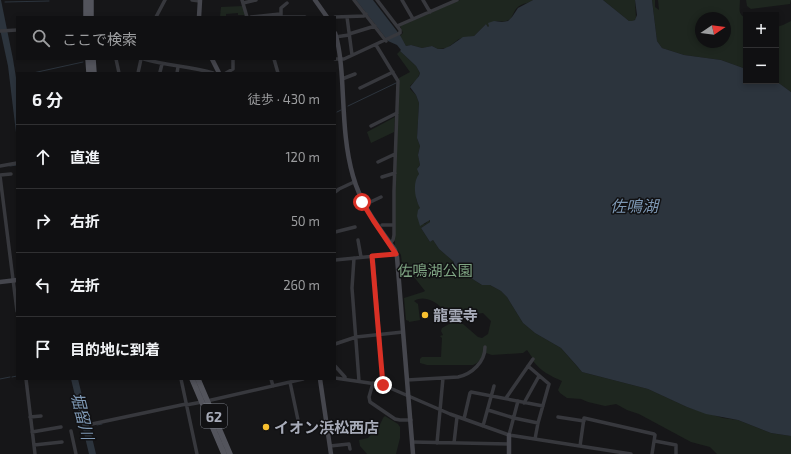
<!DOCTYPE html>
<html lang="ja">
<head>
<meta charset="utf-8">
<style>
	body { margin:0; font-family:"Exo 2","Noto Sans JP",sans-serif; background:#19191b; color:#f1f3f6 }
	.controls { position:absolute; right:12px; top:12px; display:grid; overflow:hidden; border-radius:0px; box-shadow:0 2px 6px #0003 }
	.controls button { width:36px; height:36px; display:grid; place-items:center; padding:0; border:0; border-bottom:1px solid #303032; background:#101012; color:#f1f3f6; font:20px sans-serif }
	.compass { position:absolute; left:695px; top:12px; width:36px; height:36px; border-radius:50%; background:#101012; box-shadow:0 2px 6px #0003; rotate:77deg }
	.stop { position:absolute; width:12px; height:12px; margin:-9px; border:3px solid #d93025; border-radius:50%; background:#fff }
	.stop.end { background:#d93025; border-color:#fff; box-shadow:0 1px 4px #0008 }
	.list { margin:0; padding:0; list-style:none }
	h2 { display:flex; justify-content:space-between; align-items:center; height:52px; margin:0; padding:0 16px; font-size:17px }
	h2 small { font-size:13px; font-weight:400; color:#9c9d9f }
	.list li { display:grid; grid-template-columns:26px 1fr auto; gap:12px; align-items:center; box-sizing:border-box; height:64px; padding:0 16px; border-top:1px solid #303032 }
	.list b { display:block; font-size:15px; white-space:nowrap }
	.list em { font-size:13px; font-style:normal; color:#9c9d9f }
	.icon { flex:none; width:22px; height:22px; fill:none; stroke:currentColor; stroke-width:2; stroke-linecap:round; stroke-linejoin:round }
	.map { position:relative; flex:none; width:791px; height:454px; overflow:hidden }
	.search { position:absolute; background:#101012; box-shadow:0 2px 6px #0003; left:16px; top:16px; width:320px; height:44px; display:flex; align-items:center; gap:10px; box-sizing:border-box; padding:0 14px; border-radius:0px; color:#9c9d9f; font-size:15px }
	.panel { position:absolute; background:#101012; box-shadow:0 2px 6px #0003; left:16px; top:72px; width:320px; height:308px; border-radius:0px }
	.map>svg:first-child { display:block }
	.green { fill:#1e261f; fill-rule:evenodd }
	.water { fill:#2c343d }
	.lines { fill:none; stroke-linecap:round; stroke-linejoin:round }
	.stream { stroke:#2c343d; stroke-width:1 }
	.street { stroke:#37383d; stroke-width:3.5 }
	.secondary { stroke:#45464d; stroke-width:4.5 }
	.primary { stroke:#53545c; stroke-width:5.5 }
	.route { stroke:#d93025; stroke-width:5 }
	.poi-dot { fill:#f7bf2f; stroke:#111113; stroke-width:1.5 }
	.labels { text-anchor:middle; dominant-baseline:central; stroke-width:3; stroke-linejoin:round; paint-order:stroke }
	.shield { fill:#111113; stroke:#7b7e87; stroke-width:1 }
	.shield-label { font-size:14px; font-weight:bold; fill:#a8acb9 }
	.park-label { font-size:15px; fill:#7ea482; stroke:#111113 }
	.poi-label { font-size:15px; font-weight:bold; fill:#a8acb9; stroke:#111113; text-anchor:start }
	.water-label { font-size:16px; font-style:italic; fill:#7e98b4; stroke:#111113 }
</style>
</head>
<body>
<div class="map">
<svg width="791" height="454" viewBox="0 0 791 454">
	<rect width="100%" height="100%" fill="#161618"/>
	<path class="green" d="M460 0H533C529 3 525 3 521 5 509 11 517 24 497 21L488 27 486 24 474 36 459 39 447 48 438 49 432 46 422 48 411 45 406 46 400 36 403 33 400 26Z
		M603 0H635L636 19 633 21H629Z
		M652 0H655V7L659 10 658 0H740C740 8 737 14 746 18V69L721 60 684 55 662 48 657 41ZM701 18H725V42H701Z
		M746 0H791L790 4 751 9 747 6Z
		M243 6 246 17H245L244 15H238V13L226 14V17H220L221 7Z
		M791 21V92L776 81V27L783 25Z
		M400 51 416 66 420 73 417 79 410 86V89L416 95 419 103 417 138 420 146 418 155 420 165 418 167 419 174 416 199 420 208 419 220 420 223 425 224 429 220 430 222 421 228 430 242 433 240 439 249 454 262 452 265 466 275 482 285H490L501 291 507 297 523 323 535 333 561 348 582 372 648 389 687 407 723 418 738 420 771 433 791 436V454H717L710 447 691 442 639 414 627 410 618 405 616 404 605 406 588 402 581 399 567 398 560 393 558 390 562 381C550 376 541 371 533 361L534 360 527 350 523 353 492 355 486 353 477 363 473 365H427L420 363V359L422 357H441L442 338 440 336 443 335 441 331 442 328 451 323 463 324 478 337 482 338 488 334 491 321 483 313 477 314 470 308 454 315H449C441 306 427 293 414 301L418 304 420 320 409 322V321L406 320 404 298 423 292 425 291 414 277V275L402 265 401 255 395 246V191L399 78 410 72 397 54Z
		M395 117 394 132 371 143 367 132Z
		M385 416 398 424 400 427V438L396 454H367L360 446 359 440 368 438 373 432 377 431 383 418Z"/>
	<path class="water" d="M0 0H1L13 59 17 84V141L8 66 0 29Z
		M356 0H373L400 35 406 46 411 45 422 48 432 46 438 49H443L450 46 463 37 474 36 486 24 488 27 489 26 488 23 494 21 502 22 508 21 512 17 518 8 533 0H603L629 21H632L635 20 637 15 635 0H652L657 41 662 48 684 55 721 60 746 69V81H776L791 92V436L771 433 738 420 706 414 687 407 648 389 582 372 577 366 561 348 535 333 523 323 507 297 501 291 490 285H482L466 275 452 264 454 262 439 249 433 240 430 242 421 228 430 222V220L420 226 417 216 418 210 420 208C415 199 412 183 419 174L417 169 420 165 418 155 420 146 417 138 419 103 416 95 410 87 419 76 420 73 416 66 400 51 401 50 397 45 388 41Z
		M71 379H78L96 454H89Z"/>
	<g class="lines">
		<path class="stream" d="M5 2 49 1
			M33 73 83 62
			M348 106 396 83
			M337 112 341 110
			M10 166 17 165
			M12 377 17 376
			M0 379 10 377
			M97 425 102 424"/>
		<path class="street" d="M192 0 200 1
			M242 0 247 17
			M354 0 386 41
			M402 0 413 19
			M423 0 430 12
			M243 3 256 0
			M281 16V8L287 3
			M156 17 165 0
			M251 17 280 14
			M281 17H305
			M335 17 364 16 366 14
			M347 17 352 55
			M397 26 457 0
			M0 31 17 30
			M349 34 375 26
			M335 37 349 35
			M376 45 398 81 394 191V235L393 240 390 243
			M116 59 119 73
			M144 59C167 66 190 66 213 73
			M274 59 278 73
			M335 59H344L400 33V30L377 0
			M160 72 162 64
			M138 73 141 59
			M177 73 178 67
			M226 73 233 69V59
			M342 79 355 74
			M360 88 393 72
			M371 126 397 113
			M378 162 395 154
			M0 166 17 163
			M0 175 11 174
			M0 176 17 311
			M382 177 395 173
			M335 192 339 189 354 182
			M364 205 381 197
			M382 225H394
			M335 232 355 227
			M358 240 361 257
			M373 256 383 385
			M354 258 352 288 359 381
			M335 260 396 254
			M335 344 356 337 403 332
			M335 366 345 377V379
			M528 366 549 384 538 423 535 439
			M335 378 383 385 450 414 509 435 631 454
			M26 379 35 454
			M181 379 197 454
			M271 379 273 386
			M407 380 458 377C472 374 485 362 485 347
			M290 382 298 420
			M373 383 369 397 370 402 395 419 400 420H411
			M506 398 533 359
			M207 401 303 379
			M524 403 539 376
			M186 405 202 402
			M488 410 514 418 538 423
			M30 417 41 416
			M558 417 584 421
			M464 419 470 393 471 392 543 406
			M92 424 186 404
			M483 426 494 386
			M71 431 76 454
			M32 432 61 427
			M509 435 518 401
			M655 441 676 445V454
			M412 442 509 444
			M437 443 443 378
			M454 443 457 417
			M34 445 62 442
			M330 446 349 444 350 449
			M580 446 584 418 654 434 655 435 652 454"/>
		<path class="secondary" d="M315 0 327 17
			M199 17 200 0
			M335 33C340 48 341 63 342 79 344 111 344 145 353 176 361 205 378 226 395 250L397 257 413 454
			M212 59 219 73
			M0 282 17 280
			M320 379 331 454
			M509 454V435"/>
		<path class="primary" d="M86 0V17
			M91 0V17
			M88 59 89 73
			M93 59 94 73
			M192 379 224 454
			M198 379 230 454"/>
	</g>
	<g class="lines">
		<path class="route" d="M362 202 373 220 396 254 372 256 383 385"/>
	</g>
	<g class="poi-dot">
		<circle cx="425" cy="315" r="4"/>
		<circle cx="266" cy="427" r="4"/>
	</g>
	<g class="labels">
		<rect class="shield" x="201" y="404" width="26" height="24" rx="3"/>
		<g class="shield-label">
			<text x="214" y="416">62</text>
		</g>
		<g class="park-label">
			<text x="435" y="270">佐鳴湖公園</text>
		</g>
		<g class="poi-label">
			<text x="433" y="315">龍雲寺</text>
			<text x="274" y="427">イオン浜松西店</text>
		</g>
		<g class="water-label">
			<text x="634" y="205">佐鳴湖</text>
			<text transform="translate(83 416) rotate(76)">堀留川</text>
		</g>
	</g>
</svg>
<div class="controls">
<button>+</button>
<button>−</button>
</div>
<svg class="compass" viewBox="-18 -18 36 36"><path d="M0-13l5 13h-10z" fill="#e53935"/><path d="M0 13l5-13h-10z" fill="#9c9d9f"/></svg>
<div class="stop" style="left:362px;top:202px"></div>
<div class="stop end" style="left:383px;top:385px"></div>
<div class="search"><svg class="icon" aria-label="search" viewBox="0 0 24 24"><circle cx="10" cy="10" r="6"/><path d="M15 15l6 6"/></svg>ここで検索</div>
<section class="panel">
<h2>6 分<small>徒歩 · 430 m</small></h2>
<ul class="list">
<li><svg class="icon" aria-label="ahead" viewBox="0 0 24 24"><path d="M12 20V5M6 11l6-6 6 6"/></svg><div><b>直進</b></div><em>120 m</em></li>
<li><svg class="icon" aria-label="right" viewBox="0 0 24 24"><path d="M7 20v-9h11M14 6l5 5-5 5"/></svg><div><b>右折</b></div><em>50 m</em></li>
<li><svg class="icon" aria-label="left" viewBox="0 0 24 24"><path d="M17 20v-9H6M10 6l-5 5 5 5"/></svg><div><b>左折</b></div><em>260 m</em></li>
<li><svg class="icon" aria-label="arrive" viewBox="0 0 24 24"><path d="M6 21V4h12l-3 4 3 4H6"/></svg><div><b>目的地に到着</b></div></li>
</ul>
</section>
</div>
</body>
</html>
